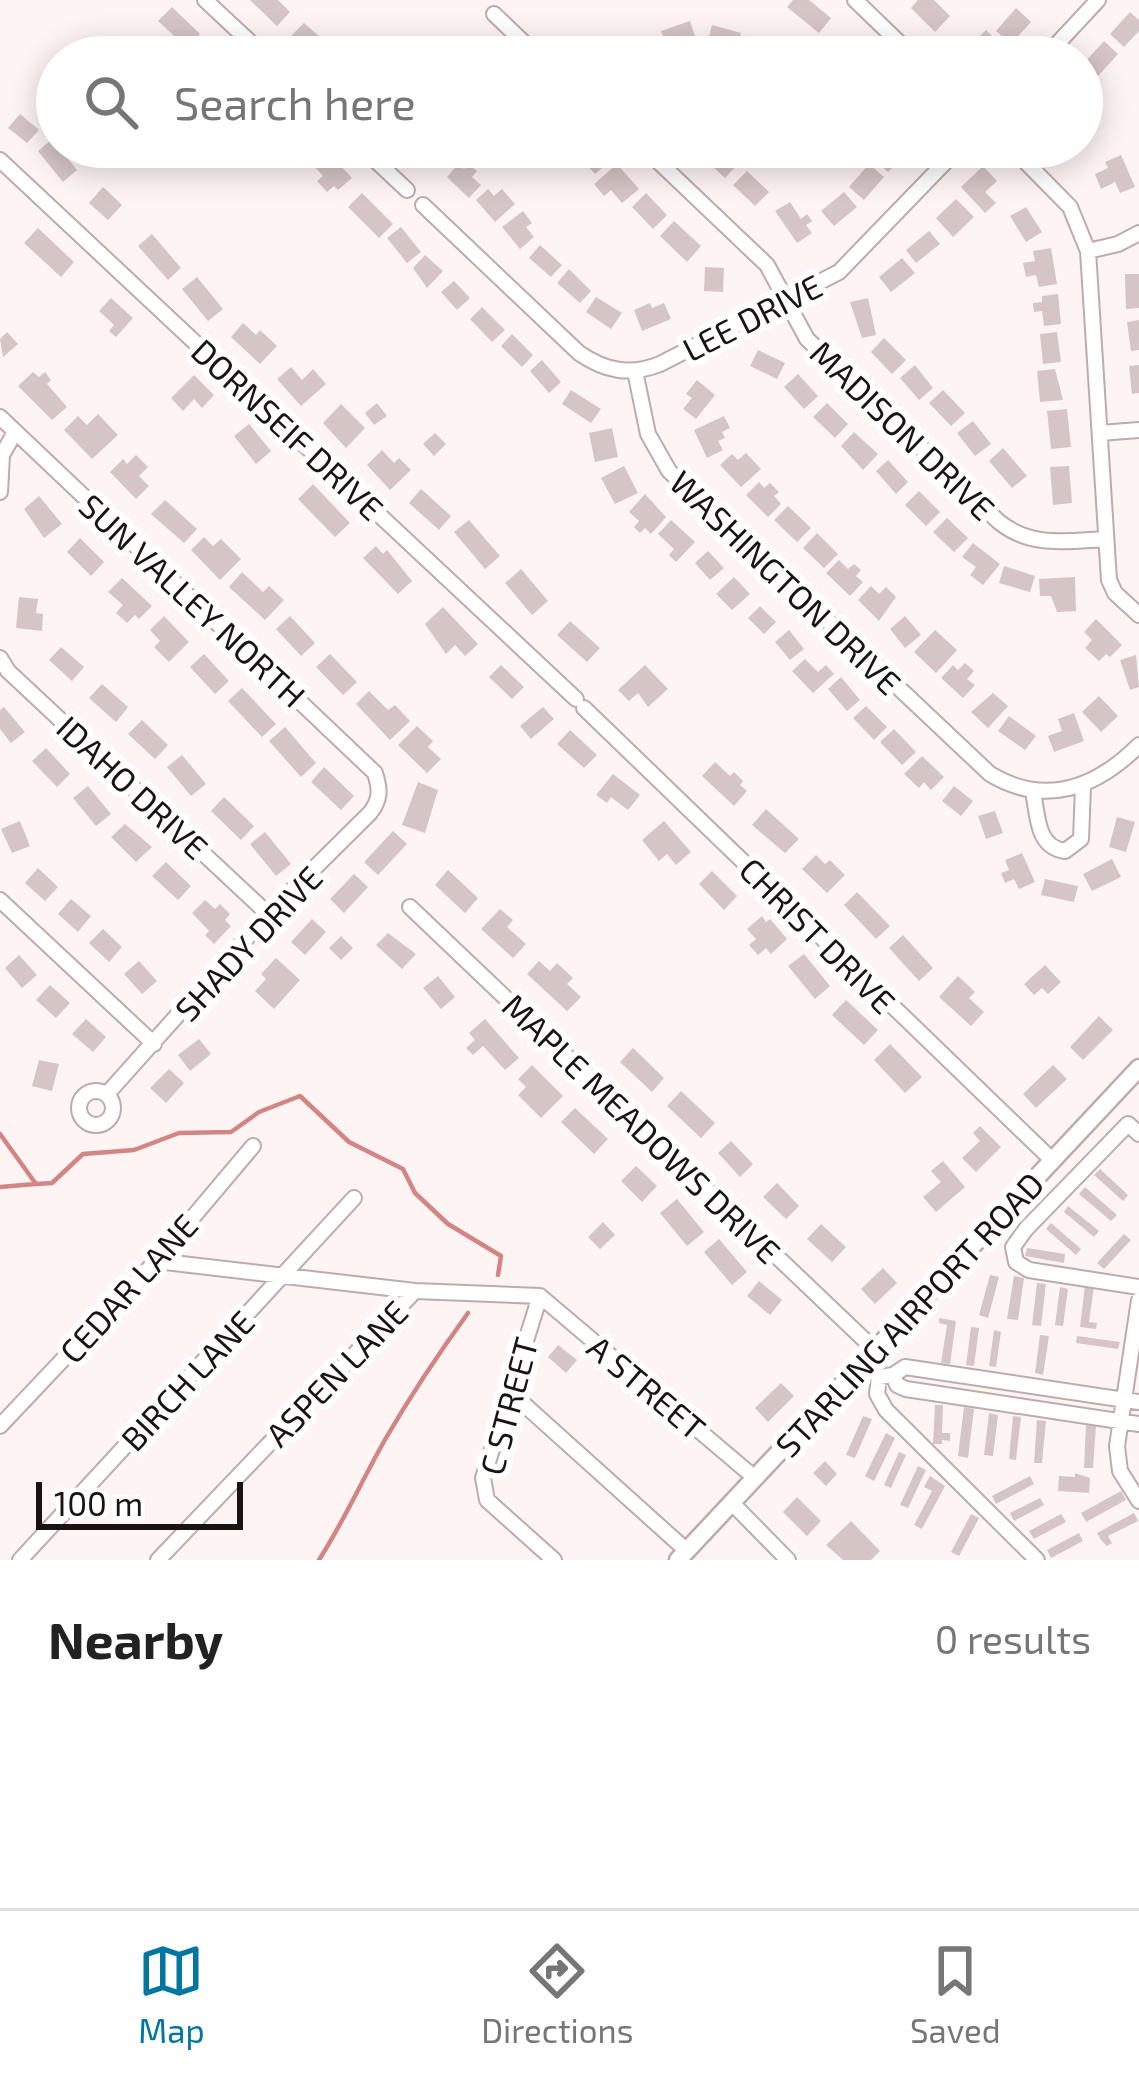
<!DOCTYPE html>
<html lang="en">
<head>
<meta charset="utf-8">
<style>
	body { margin:0; font-family:"Exo 2",sans-serif; background:#f6f6f6; color:#222 }
	.scale { position:absolute; left:36px; bottom:30px; width:207px; box-sizing:border-box; padding-left:12px; border:6px solid #191413; border-top:0; font-size:33px; line-height:42px; white-space:nowrap; color:#191413; -webkit-text-stroke:9px #fff; paint-order:stroke }
	.list { margin:0; padding:0; list-style:none }
	h2 { display:flex; justify-content:space-between; align-items:center; height:156px; margin:0; padding:0 48px; font-size:51px }
	h2 small { font-size:39px; font-weight:400; color:#767676 }
	.icon { flex:none; width:66px; height:66px; fill:none; stroke:currentColor; stroke-width:2; stroke-linecap:round; stroke-linejoin:round }
	.map { position:relative; flex:none; width:1139px; height:1560px; overflow:hidden }
	.search { position:absolute; background:#fff; box-shadow:0 6px 30px #0003; left:36px; right:36px; top:36px; height:132px; display:flex; align-items:center; gap:30px; box-sizing:border-box; padding:0 42px; border-radius:66px; color:#767676; font-size:45px }
	.sheet { height:348px; background:#fff }
	nav { display:flex; justify-content:space-around; align-items:center; box-sizing:border-box; height:168px; border-top:3px solid #e0e0e0; background:#fff; font-size:33px; color:#767676 }
	nav a { display:grid; justify-items:center; gap:6px }
	nav .on { color:#0176a0 }
	.map>svg:first-child { display:block }
	.lines { fill:none; stroke-linecap:round; stroke-linejoin:round }
	.stream { stroke:#d28583; stroke-width:4.5 }
	.building { fill:#d5c5c4 }
	.minor-casing { stroke:#bcacab; stroke-width:18 }
	.tertiary-casing { stroke:#bcacab; stroke-width:21 }
	.minor { stroke:#fff; stroke-width:14 }
	.tertiary { stroke:#fff; stroke-width:16 }
	.labels { text-anchor:middle; dominant-baseline:central; stroke-width:12; stroke-linejoin:round; paint-order:stroke }
	.street-label { font-size:33px; fill:#191413; stroke:#fff }
</style>
</head>
<body>
<div class="map">
<svg width="1139" height="1560" viewBox="0 0 1139 1560">
	<rect width="100%" height="100%" fill="#fef4f3"/>
	<g class="lines">
		<path class="stream" d="M0 1134 36 1184 52 1183 83 1154 134 1150 179 1133 231 1132 259 1112 300 1096 349 1142 403 1169 415 1193 448 1224 501 1256 498 1275
			M0 1187 35 1184
			M319 1560C344 1521 363 1478 386 1438 411 1395 439 1353 468 1313"/>
	</g>
	<path class="building" d="M250 0H278L290 12 277 26Z
		M793 0H809L831 18 819 33 787 7Z
		M918 0H934L950 16 935 32 911 8Z
		M172 7 200 34 187 48 158 21Z
		M1016 8 1031 22 1011 44 996 31Z
		M1130 12 1139 20V31L1124 47 1110 34Z
		M690 21 697 42 676 49 674 44 667 47 661 31Z
		M304 23 336 51 330 57H310L290 37Z
		M712 25 741 33 736 52 707 45Z
		M986 30 1002 46 990 57H965L962 54Z
		M851 41 868 57H836Z
		M1104 41 1118 54 1098 76 1084 63Z
		M20 114 39 130 27 143 8 128Z
		M52 139 77 170 63 182 38 151Z
		M415 147H442L448 153 434 167Z
		M570 147H596L609 162 595 174Z
		M708 147H740L743 150 736 157 741 161 725 178 700 155Z
		M886 147H904L909 151 888 172 874 159Z
		M328 152 352 178 338 190 334 186 327 192 317 181 323 176 314 166Z
		M1121 155 1135 187 1120 193 1115 182 1101 189 1095 174 1108 168 1105 162Z
		M458 164 464 169 469 164 477 171 472 177 481 185 469 198 447 177Z
		M617 164 639 189 622 203 611 190 604 196 594 184Z
		M869 164 884 177 864 200 849 187Z
		M983 166 997 181 985 192 996 203 985 213 961 187Z
		M747 171 769 192 755 206 733 185Z
		M103 187 122 205 108 220 89 203Z
		M488 189 494 196 502 189 515 204 495 222 476 200Z
		M844 192 857 207 834 226 821 211Z
		M362 193 393 224 379 238 348 207Z
		M646 193 667 215 653 229 632 207Z
		M956 199 974 217 953 237 936 218Z
		M790 202 801 219 807 214 812 221 806 225 812 233 797 243 775 211Z
		M1026 207 1042 232 1026 242 1010 216Z
		M523 211 532 223 526 227 534 237 520 249 502 227Z
		M674 221 701 246 687 262 660 236Z
		M401 227 421 252 407 263 387 238Z
		M38 228 74 262 61 277 24 243Z
		M929 231 940 244 916 263 906 250Z
		M152 234 181 268 168 280 138 246Z
		M540 245 562 265 551 277 529 258Z
		M1051 248 1057 284 1039 287 1036 275 1026 277 1023 263 1035 261 1033 251Z
		M425 255 443 271 427 288 413 268Z
		M902 258 915 273 891 292 879 277Z
		M705 267 724 268 723 292 704 291Z
		M569 269 591 291 580 303 557 283Z
		M1125 274H1139V308L1126 309Z
		M197 277 223 309 208 321 182 289Z
		M454 281 470 298 457 310 441 292Z
		M1058 294 1061 324 1044 326 1042 311 1034 312 1033 303 1042 302V296Z
		M596 297 622 313 611 329 586 312Z
		M111 298 133 318 116 337 109 331 114 325 99 311Z
		M868 298 876 335 862 338 850 302Z
		M650 303 652 308 664 303 671 319 642 331 634 310Z
		M482 307 505 330 492 342 470 319Z
		M1139 320V350L1131 351 1127 322Z
		M243 323 256 335 260 330 277 346 260 364 231 337Z
		M7 332 18 344 3 357 0 339Z
		M1057 332 1061 362 1043 364 1040 334Z
		M512 334 533 355 522 367 501 346Z
		M884 338 906 360 892 374 871 352Z
		M758 350 785 363 777 379 750 366Z
		M542 360 561 382 549 393 530 371Z
		M915 365 933 388 919 400 900 378Z
		M1139 365V393L1132 394 1129 366Z
		M291 367 302 380 313 369 326 384 301 406 277 379Z
		M1055 369 1063 400 1040 402 1037 371Z
		M33 372 39 377 45 372 51 380 47 384 67 407 52 420 18 386Z
		M798 374 818 396 804 409 784 387Z
		M194 375 214 395 202 408 194 399 183 411 171 398Z
		M697 380 715 395 696 419 683 409 692 398 686 394Z
		M571 390 601 409 591 423 562 404Z
		M943 390 965 413 951 426 929 403Z
		M377 403 387 416 374 425 365 413Z
		M827 403 848 424 835 438 813 417Z
		M341 404 365 428 346 448 323 423Z
		M1067 409 1071 447 1051 449 1047 411Z
		M98 414 118 435 92 459 64 430 78 416 87 425Z
		M724 416 730 428 722 432 725 438 718 441 723 450 707 458 694 430Z
		M973 421 991 444 975 456 957 433Z
		M249 424 271 451 256 464 234 436Z
		M612 428 618 457 595 462 589 433Z
		M854 432 878 454 863 470 841 446Z
		M435 433 446 444 434 456 423 444Z
		M1003 448 1027 476 1012 488 989 461Z
		M382 450 394 463 399 458 411 470 390 490 367 465Z
		M746 453 761 469 741 487 720 465 732 454 738 460Z
		M136 455 148 467 139 476 149 486 136 499 110 472 123 459 127 464Z
		M888 460 908 482 896 494 876 471Z
		M624 466 638 493 615 504 601 478Z
		M1069 466 1072 503 1053 505 1050 467Z
		M759 482 764 488 770 483 779 492 774 496 781 504 768 517 746 495Z
		M313 484 350 523 335 537 298 499Z
		M421 489 451 516 439 530 409 503Z
		M919 491 940 512 926 526 905 505Z
		M645 494 666 517 651 534 645 528 640 533 634 527 639 521 629 512Z
		M39 496 62 524 44 538 24 509Z
		M165 500 197 529 184 543 151 514Z
		M788 506 811 528 797 542 774 520Z
		M947 518 968 538 954 552 933 532Z
		M469 520 500 556 485 569 454 532Z
		M671 520 695 542 676 562 669 555 674 549 658 534Z
		M817 533 838 554 824 568 803 548Z
		M204 537 213 546 221 539 241 559 220 580 191 550Z
		M80 538 104 562 91 576 67 552Z
		M973 543 1000 564 983 585 970 575 976 567 962 557Z
		M376 546 383 554 387 550 412 581 398 594 363 558Z
		M708 551 724 568 710 580 695 563Z
		M839 560 848 569 854 564 861 570 856 576 863 582 850 596 826 573Z
		M1004 566 1035 576 1030 592 999 583Z
		M521 569 548 601 532 615 505 583Z
		M242 572 263 592 269 586 284 600 265 620 229 587Z
		M734 577 750 594 732 610 716 594Z
		M1075 577 1076 611 1057 612 1051 596H1040L1039 579Z
		M122 578 152 606 139 619 135 615 127 623 116 613 123 605 108 592Z
		M871 586 879 594 886 587 896 597 879 621 858 600Z
		M19 597 38 599 36 613 43 614 42 631 16 628Z
		M760 606 776 622 764 634 748 618Z
		M443 607 478 644 465 656 455 645 446 654 425 624Z
		M164 616 189 642 169 662 154 647 160 641 150 630Z
		M290 616 315 643 301 656 276 629Z
		M905 616 921 635 905 648 890 629Z
		M1096 619 1122 645 1110 657 1106 654 1099 661 1085 648 1092 640 1084 632Z
		M570 621 600 648 587 662 557 635Z
		M789 630 804 649 790 660 775 642Z
		M935 630 957 650 936 673 914 652Z
		M61 647 84 667 72 681 49 660Z
		M204 654 229 681 215 694 190 667Z
		M330 654 357 682 343 695 316 667Z
		M1136 655 1139 687 1130 690 1120 660Z
		M805 659 818 672 826 665 834 674 813 693 792 671Z
		M965 663 974 671 967 679 975 685 963 698 941 678 953 665 958 670Z
		M501 665 524 687 512 699 489 677Z
		M645 665 668 689 648 707 638 693 629 701 618 690Z
		M841 677 860 700 847 711 828 689Z
		M102 684 128 707 116 722 89 698Z
		M242 688 276 724 262 737 228 701Z
		M369 691 388 710 395 705 410 721 390 740 356 704Z
		M993 693 1008 706 988 728 971 712Z
		M1099 696 1118 716 1101 732 1082 712Z
		M866 706 887 727 874 740 853 718Z
		M4 707 25 732 11 743 0 729V710Z
		M543 707 554 719 531 739 520 726Z
		M1074 713 1084 741 1054 752 1048 736 1062 731 1058 719Z
		M1009 716 1036 736 1025 750 998 731Z
		M142 720 168 745 155 759 128 734Z
		M417 726 433 741 428 747 441 759 427 773 398 745Z
		M285 727 316 763 301 777 269 741Z
		M894 729 916 752 902 765 880 742Z
		M570 730 597 755 584 768 557 744Z
		M46 748 70 774 57 787 32 761Z
		M182 755 206 784 191 796 167 767Z
		M922 756 944 777 931 790 924 782 919 788 904 774Z
		M715 762 730 776 734 772 743 781 740 785 747 791 734 806 702 776Z
		M324 767 354 796 341 810 311 782Z
		M613 774 640 795 628 810 611 797 607 803 596 795Z
		M418 782 438 790 425 833 402 825Z
		M88 786 111 814 96 826 73 798Z
		M954 786 973 801 961 816 942 801Z
		M224 797 254 826 241 840 211 811Z
		M766 809 799 839 785 853 752 825Z
		M995 811 1003 833 986 839 978 816Z
		M1117 817 1135 822 1126 852 1109 847Z
		M20 821 30 846 12 853 1 829Z
		M664 821 691 852 676 865 667 854 659 861 642 840Z
		M125 824 152 847 136 862 111 837Z
		M393 831 407 844 378 875 364 862Z
		M265 832 291 864 276 876 250 844Z
		M1022 853 1035 882 1019 889 1014 879 1005 883 1001 873 1009 870 1005 860Z
		M816 855 825 864 830 860 845 875 827 893 802 869Z
		M1112 859 1121 877 1092 891 1083 874Z
		M166 862 191 886 178 900 152 876Z
		M38 868 58 887 45 901 25 883Z
		M448 870 478 898 465 913 435 885Z
		M712 871 737 896 724 910 699 884Z
		M354 874 368 887 344 913 330 899Z
		M1045 879 1078 886 1074 902 1041 895Z
		M857 892 890 926 876 939 844 905Z
		M71 899 91 916 78 932 58 914Z
		M205 900 215 909 220 904 230 914 225 920 231 926 214 944 205 935 209 931 192 913Z
		M500 909 513 920 507 927 526 944 513 958 481 929Z
		M762 916 766 922 770 919 787 939 771 954 766 948 758 955 749 945 756 939 747 929Z
		M312 919 326 932 305 955 291 942Z
		M103 929 122 947 109 962 89 943Z
		M388 933 416 954 402 969 376 945Z
		M903 935 933 968 919 981 889 948Z
		M341 936 353 948 341 960 329 948Z
		M804 954 830 986 815 999 788 966Z
		M19 955 37 975 22 988 5 968Z
		M276 958 300 980 274 1009 255 991 266 979 261 974Z
		M139 961 157 981 142 994 124 974Z
		M539 961 550 971 557 963 573 978 567 984 581 997 567 1011 527 974Z
		M1045 965 1061 982 1048 994 1042 988 1034 995 1024 984Z
		M438 976 455 997 441 1009 423 988Z
		M958 976 975 992 969 998 984 1012 971 1026 939 997Z
		M50 985 70 1003 56 1018 36 1000Z
		M846 1000 878 1030 864 1045 832 1015Z
		M1099 1016 1113 1030 1083 1060 1070 1047Z
		M86 1019 106 1037 93 1052 72 1034Z
		M485 1019 519 1058 505 1070 483 1046 473 1055 466 1048 475 1040 469 1033Z
		M199 1039 211 1054 190 1071 178 1055Z
		M890 1044 922 1077 905 1093 874 1060Z
		M633 1048 664 1078 652 1092 620 1062Z
		M39 1060 59 1064 52 1091 32 1086Z
		M532 1065 563 1096 541 1118 518 1095 526 1087 518 1079Z
		M1053 1065 1067 1079 1036 1108 1023 1094Z
		M169 1069 184 1083 166 1103 150 1088Z
		M681 1091 715 1123 701 1138 667 1106Z
		M575 1108 608 1139 594 1154 561 1122Z
		M980 1126 1001 1147 976 1172 962 1158 980 1141 973 1133Z
		M731 1141 753 1164 740 1177 718 1153Z
		M943 1161 965 1187 936 1212 923 1197 941 1182 931 1171Z
		M636 1166 657 1186 642 1202 621 1181Z
		M1100 1169 1128 1195 1123 1201 1094 1175Z
		M777 1183 799 1206 786 1219 763 1197Z
		M1085 1187 1117 1215 1111 1221 1079 1194Z
		M677 1199 704 1232 687 1246 660 1213Z
		M1068 1206 1099 1231 1094 1237 1064 1212Z
		M603 1222 615 1235 600 1249 588 1237Z
		M1051 1223 1081 1249 1076 1255 1046 1229Z
		M821 1224 846 1247 832 1262 807 1239Z
		M1124 1234 1131 1240 1104 1269 1097 1263Z
		M719 1239 747 1272 732 1285 704 1252Z
		M1027 1248 1065 1254 1064 1263 1025 1256Z
		M883 1268 897 1283 875 1304 861 1289Z
		M990 1275 999 1277 988 1318 979 1315Z
		M1014 1276 1024 1278 1018 1320 1007 1319Z
		M759 1281 782 1300 770 1315 747 1296Z
		M1037 1283 1046 1284 1041 1326 1032 1325Z
		M1085 1285 1094 1287 1089 1322 1097 1323 1096 1329 1080 1327Z
		M1060 1287 1068 1289 1063 1326 1055 1325Z
		M939 1318 956 1321 950 1364 941 1363 947 1325 939 1323Z
		M971 1327 979 1328 974 1366 966 1365Z
		M994 1330 1001 1332 996 1367 989 1366Z
		M1040 1335 1049 1336 1043 1375 1035 1373Z
		M1077 1336 1120 1342 1118 1349 1076 1343Z
		M558 1345 577 1360 566 1373 548 1357Z
		M781 1383 794 1396 768 1422 755 1408Z
		M935 1405H943L942 1433H950V1441L942 1440V1444H933Z
		M964 1407 974 1409 968 1458 958 1456Z
		M989 1413 998 1415 993 1456 984 1455Z
		M863 1416 872 1419 855 1458 846 1455Z
		M1013 1416 1021 1417 1016 1460 1009 1459Z
		M1037 1420 1046 1421 1042 1463H1034Z
		M1086 1425 1096 1426 1093 1468H1084Z
		M886 1433 895 1438 874 1481 865 1476Z
		M899 1452 906 1455 891 1488 884 1485Z
		M825 1461 837 1474 826 1486 813 1473Z
		M918 1466 926 1470 908 1508 900 1505Z
		M1075 1473 1090 1478 1089 1493 1058 1491 1059 1476 1075 1477Z
		M930 1476 945 1486 922 1529 914 1525 932 1491 924 1487Z
		M1030 1476 1034 1484 996 1504 992 1496Z
		M1121 1491 1126 1500 1086 1522 1081 1513Z
		M797 1497 821 1521 807 1536 783 1512Z
		M1040 1498 1044 1505 1014 1521 1010 1513Z
		M1134 1513 1138 1521 1108 1536 1112 1543 1107 1546 1101 1540 1097 1533Z
		M971 1514 979 1518 959 1556 951 1552Z
		M1061 1514 1066 1522 1034 1539 1029 1531Z
		M851 1521 880 1551 871 1560H843L826 1545Z
		M1079 1533 1083 1541 1051 1558 1047 1550Z"/>
	<g class="lines">
		<g class="minor-casing">
			<path id="minor" d="M205 0 266 57
				M855 0 914 57
				M494 14 539 57
				M1045 57 1098 0
				M361 147 407 190
				M643 147 767 265 807 339 998 521C1030 548 1067 541 1105 539
				M1011 147 1070 207 1088 251 1109 580 1115 593 1139 615
				M0 160 576 699
				M423 205 579 353C605 371 630 376 660 364L839 272 960 147
				M1088 251 1118 244 1139 233
				M635 371 648 434 669 471 990 774C1045 807 1096 788 1139 745
				M0 417 375 773C380 789 381 799 370 813L268 914 107 1094
				M1100 433 1139 430
				M0 492 2 455 15 432
				M0 658 8 671 268 914
				M584 708 1053 1161
				M1033 792C1038 815 1036 847 1065 851L1081 839 1083 787
				M0 900 154 1044
				M410 907 875 1350
				M79 1108a17 17 0 1 1 34 0a17 17 0 1 1-34 0Z
				M1139 1134 1128 1124 1026 1229 1013 1247 1016 1262 1029 1270 1139 1287
				M156 1261 415 1291 540 1296
				M540 1296 483 1478 487 1500 554 1560
				M540 1296 755 1478
				M1139 1300 1117 1446 1120 1471 1139 1501
				M893 1375 897 1385 906 1389 1139 1424
				M508 1390 687 1551
				M0 1426 156 1261 253 1146
				M732 1503 788 1560
				M20 1560 354 1198
				M158 1560 415 1291
				M1037 1560 886 1410 877 1394 879 1377 893 1375 905 1367 1139 1402"/>
		</g>
		<g class="tertiary-casing">
			<path id="tertiary" d="M678 1560 1139 1068"/>
		</g>
		<use href="#minor" class="minor"/>
		<use href="#tertiary" class="tertiary"/>
	</g>
	<g class="labels">
		<g class="street-label">
			<text transform="translate(752 317) rotate(-27)">LEE DRIVE</text>
			<text transform="translate(288 429) rotate(43)">DORNSEIF DRIVE</text>
			<text transform="translate(903 430) rotate(44)">MADISON DRIVE</text>
			<text transform="translate(786 582) rotate(44)">WASHINGTON DRIVE</text>
			<text transform="translate(193 600) rotate(43)">SUN VALLEY NORTH</text>
			<text transform="translate(133 787) rotate(43)">IDAHO DRIVE</text>
			<text transform="translate(818 935) rotate(45)">CHRIST DRIVE</text>
			<text transform="translate(248 943) rotate(-47)">SHADY DRIVE</text>
			<text transform="translate(642 1128) rotate(44)">MAPLE MEADOWS DRIVE</text>
			<text transform="translate(128 1288) rotate(-48)">CEDAR LANE</text>
			<text transform="translate(909 1314) rotate(-47)">STARLING AIRPORT ROAD</text>
			<text transform="translate(336 1373) rotate(-46)">ASPEN LANE</text>
			<text transform="translate(187 1380) rotate(-47)">BIRCH LANE</text>
			<text transform="translate(647 1387) rotate(40)">A STREET</text>
			<text transform="translate(508 1406) rotate(-75)">C STREET</text>
		</g>
	</g>
</svg>
<div class="scale">100 m</div>
<div class="search"><svg class="icon" aria-label="search" viewBox="0 0 24 24"><circle cx="10" cy="10" r="6"/><path d="M15 15l6 6"/></svg>Search here</div>
</div>
<section class="sheet">
<h2>Nearby<small>0 results</small></h2>
<ul class="list">
</ul>
</section>
<nav>
<a class="on"><svg class="icon" aria-label="map" viewBox="0 0 24 24"><path d="M3 6l6-2 6 2 6-2v14l-6 2-6-2-6 2zM9 4v14M15 6v14"/></svg>Map</a>
<a><svg class="icon" aria-label="directions" viewBox="0 0 24 24"><path d="M12 3l9 9-9 9-9-9zM9 14v-3h6M13 9l2 2-2 2"/></svg>Directions</a>
<a><svg class="icon" aria-label="saved" viewBox="0 0 24 24"><path d="M7 4h10v16l-5-4-5 4z"/></svg>Saved</a>
</nav>
</body>
</html>
